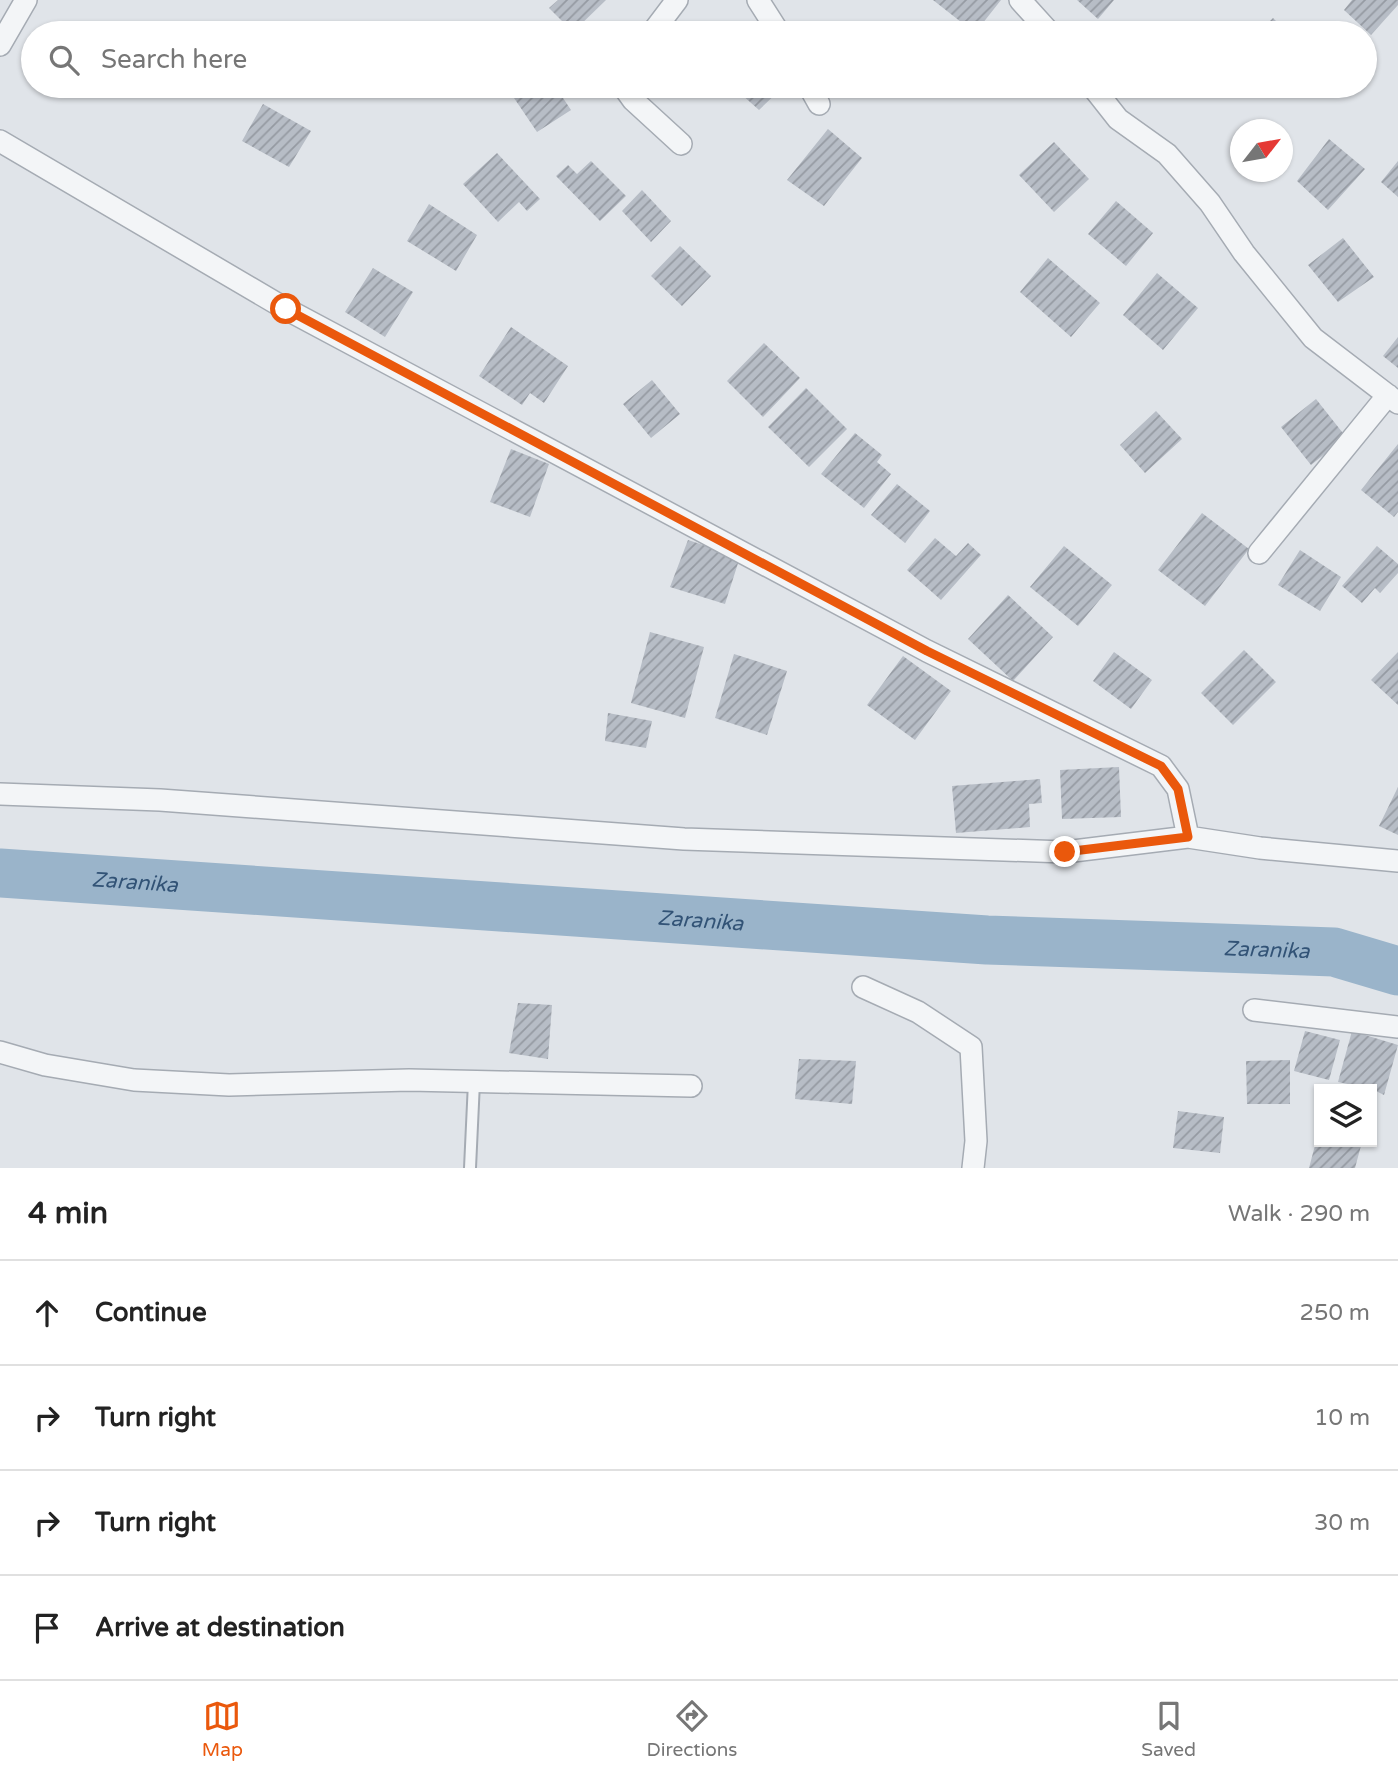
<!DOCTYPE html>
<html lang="en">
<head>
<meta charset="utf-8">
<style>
	body { margin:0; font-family:"Varela Round",sans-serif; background:#f6f6f6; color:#222 }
	.controls { position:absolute; right:21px; bottom:21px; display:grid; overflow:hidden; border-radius:0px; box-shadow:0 2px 5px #0004 }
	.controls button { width:63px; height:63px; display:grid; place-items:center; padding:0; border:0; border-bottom:2px solid #e0e0e0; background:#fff; color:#222; font:35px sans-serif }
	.compass { position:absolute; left:1230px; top:119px; width:63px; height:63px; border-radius:50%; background:#fff; box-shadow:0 2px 5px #0004; rotate:59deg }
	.stop { position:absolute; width:21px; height:21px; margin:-16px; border:5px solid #ea580c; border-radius:50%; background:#fff }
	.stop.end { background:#ea580c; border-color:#fff; box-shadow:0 2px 7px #0008 }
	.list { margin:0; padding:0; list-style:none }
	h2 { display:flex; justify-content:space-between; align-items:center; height:91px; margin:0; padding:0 28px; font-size:30px }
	h2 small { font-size:23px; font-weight:400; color:#767676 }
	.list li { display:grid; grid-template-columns:46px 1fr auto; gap:21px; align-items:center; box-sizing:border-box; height:105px; padding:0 28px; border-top:2px solid #e0e0e0 }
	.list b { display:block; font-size:26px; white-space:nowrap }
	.list em { font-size:23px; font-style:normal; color:#767676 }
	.icon { flex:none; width:38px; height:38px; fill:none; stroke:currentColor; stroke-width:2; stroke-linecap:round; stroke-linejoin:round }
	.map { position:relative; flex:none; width:1398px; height:1168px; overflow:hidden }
	.search { position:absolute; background:#fff; box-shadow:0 2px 5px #0004; left:21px; right:21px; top:21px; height:77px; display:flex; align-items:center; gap:18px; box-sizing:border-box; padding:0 24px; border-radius:38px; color:#767676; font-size:26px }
	.sheet { height:511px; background:#fff }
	nav { display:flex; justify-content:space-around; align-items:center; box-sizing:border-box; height:98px; border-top:2px solid #e0e0e0; background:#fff; font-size:19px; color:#767676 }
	nav a { display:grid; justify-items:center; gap:4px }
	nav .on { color:#ea580c }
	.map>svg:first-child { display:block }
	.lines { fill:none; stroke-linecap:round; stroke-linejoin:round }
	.river { stroke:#9ab4ca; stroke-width:49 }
	.building { fill:url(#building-hatch) }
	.service-casing { stroke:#a5abb3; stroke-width:14 }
	.minor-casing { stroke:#a5abb3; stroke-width:24 }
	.service { stroke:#f3f5f7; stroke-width:10 }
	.minor { stroke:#f3f5f7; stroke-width:21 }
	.route { stroke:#ea580c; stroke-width:9 }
	.labels { text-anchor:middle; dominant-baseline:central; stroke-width:6; stroke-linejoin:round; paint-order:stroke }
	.water-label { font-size:21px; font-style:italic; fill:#325376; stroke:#f0f3f7 }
</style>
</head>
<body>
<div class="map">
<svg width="1398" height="1168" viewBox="0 0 1398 1168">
	<defs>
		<pattern id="building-hatch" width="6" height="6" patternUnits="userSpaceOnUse" patternTransform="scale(1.75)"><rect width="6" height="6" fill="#b7bdc6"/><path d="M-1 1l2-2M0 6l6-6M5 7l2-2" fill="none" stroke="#959aa2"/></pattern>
	</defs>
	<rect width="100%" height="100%" fill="#e0e4e9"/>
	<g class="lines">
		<path class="river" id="s1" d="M0 873 987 940 1334 952 1398 971"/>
	</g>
	<path class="building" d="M558 0H606L573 32 549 8Z
		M933 0H1001L975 33Z
		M1077 0H1114L1098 19Z
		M1352 0H1398V5L1371 35 1344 10Z
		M1273 18 1288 33H1258Z
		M533 86H555L571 110 537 132 514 98Z
		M732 86H784L759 110Z
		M1250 86H1273L1262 97Z
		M263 104 311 131 289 167 242 141Z
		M828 129 862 158 824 206 787 180Z
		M1329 139 1365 169 1328 210 1297 181Z
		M1054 142 1089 179 1054 212 1019 175Z
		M497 153 540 199 527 211 519 202 498 222 463 184Z
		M591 161 626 196 600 221 556 176 568 165 577 174Z
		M1398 161V197L1381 182Z
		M642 190 671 221 651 242 622 211Z
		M1116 201 1153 233 1126 266 1088 234Z
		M429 204 477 235 456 271 407 241Z
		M1343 238 1374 277 1338 302 1308 265Z
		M680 246 711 276 682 306 651 276Z
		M1048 258 1100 303 1071 337 1020 292Z
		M373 268 413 292 385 337 345 312Z
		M1157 273 1198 308 1163 350 1123 315Z
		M511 327 568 366 544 403 530 393 522 405 479 376Z
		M1398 337V368L1383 356Z
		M764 343 800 378 763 417 727 381Z
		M652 380 680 414 651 438 623 404Z
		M806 388 847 429 809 467 768 427Z
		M1316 399 1346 437 1311 465 1281 427Z
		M1156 411 1182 439 1145 473 1120 445Z
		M855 433 882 455 877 462 891 474 864 508 821 474Z
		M1398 444V512L1394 517 1361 490Z
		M511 449 549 464 530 517 490 502Z
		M897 484 930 511 905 543 871 515Z
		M1202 513 1249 549 1205 606 1158 570Z
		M935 538 956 556 968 543 981 555 941 600 907 570Z
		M688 540 740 557 725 604 670 587Z
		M1064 546 1112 585 1078 626 1030 587Z
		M1377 546 1398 564V573L1380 593 1375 588 1362 603 1342 586Z
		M1300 550 1341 577 1320 611 1278 585Z
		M1008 595 1053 637 1013 681 968 639Z
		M650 632 704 647 685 718 631 703Z
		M1244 650 1276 682 1233 725 1201 693Z
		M1114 652 1152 680 1131 709 1093 681Z
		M1398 652V705L1371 680Z
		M734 654 787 671 767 735 715 718Z
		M903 656 951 691 915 740 867 705Z
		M608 713 652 721 646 748 605 741Z
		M1119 767 1121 817 1062 819 1060 770Z
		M1040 779 1042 803 1029 804 1030 827 956 833 952 786Z
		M1398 787V835L1379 826Z
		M518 1003 552 1005 548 1059 509 1053Z
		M1305 1031 1340 1040 1329 1080 1294 1071Z
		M1352 1031 1398 1045 1384 1095 1372 1089 1338 1082Z
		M799 1059 856 1061 852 1104 795 1099Z
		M1290 1060V1104H1247L1246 1061Z
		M1178 1111 1224 1117 1220 1153 1173 1148Z
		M1318 1134 1319 1142H1362L1355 1168H1309Z"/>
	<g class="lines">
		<g class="service-casing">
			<path id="service" d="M470 1168 474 1082"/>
		</g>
		<g class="minor-casing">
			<path id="minor" d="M758 0 779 33
				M1020 0 1050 33
				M652 33 677 0
				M0 45 26 0
				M623 86 633 100 681 144
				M809 86 819 104
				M1092 86 1118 119 1167 154 1210 203 1244 253 1313 338 1398 403
				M0 141 286 309 927 651 1161 766 1178 789 1188 837
				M1259 553 1388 395
				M0 794 160 800 684 839 1065 852 1188 837 1260 848 1398 861
				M863 987 918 1012 971 1047 976 1141 973 1168
				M1254 1010 1398 1027
				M0 1052 45 1065 134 1080 229 1085 409 1080 691 1086"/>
		</g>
		<use href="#service" class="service"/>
		<use href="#minor" class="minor"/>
	</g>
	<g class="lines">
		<path class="route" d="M286 309 927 651 1161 766 1178 789 1188 837 1065 852"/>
	</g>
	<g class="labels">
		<g class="water-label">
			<text stroke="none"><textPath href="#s1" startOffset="135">Zaranika</textPath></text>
			<text stroke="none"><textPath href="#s1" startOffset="702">Zaranika</textPath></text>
			<text stroke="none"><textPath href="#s1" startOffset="1269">Zaranika</textPath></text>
		</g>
	</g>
</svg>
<div class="controls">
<button><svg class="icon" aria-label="layers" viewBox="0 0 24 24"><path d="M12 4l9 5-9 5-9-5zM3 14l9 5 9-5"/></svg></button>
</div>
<svg class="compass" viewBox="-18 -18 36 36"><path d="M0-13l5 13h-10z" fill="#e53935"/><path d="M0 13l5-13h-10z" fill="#767676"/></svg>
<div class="stop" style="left:286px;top:309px"></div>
<div class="stop end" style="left:1065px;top:852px"></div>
<div class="search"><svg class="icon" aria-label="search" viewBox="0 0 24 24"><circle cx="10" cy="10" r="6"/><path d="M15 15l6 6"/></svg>Search here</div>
</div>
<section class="sheet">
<h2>4 min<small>Walk · 290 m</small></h2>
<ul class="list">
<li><svg class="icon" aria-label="ahead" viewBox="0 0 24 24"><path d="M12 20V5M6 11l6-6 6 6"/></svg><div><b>Continue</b></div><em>250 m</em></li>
<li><svg class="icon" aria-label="right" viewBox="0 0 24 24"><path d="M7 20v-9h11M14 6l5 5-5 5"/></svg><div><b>Turn right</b></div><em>10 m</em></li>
<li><svg class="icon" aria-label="right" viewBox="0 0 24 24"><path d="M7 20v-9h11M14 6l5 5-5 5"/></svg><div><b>Turn right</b></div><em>30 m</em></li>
<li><svg class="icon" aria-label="arrive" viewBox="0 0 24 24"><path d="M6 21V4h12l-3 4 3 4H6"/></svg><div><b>Arrive at destination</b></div></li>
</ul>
</section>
<nav>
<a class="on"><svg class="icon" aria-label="map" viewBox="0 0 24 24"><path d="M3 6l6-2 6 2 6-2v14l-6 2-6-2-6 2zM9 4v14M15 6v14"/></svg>Map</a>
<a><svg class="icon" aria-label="directions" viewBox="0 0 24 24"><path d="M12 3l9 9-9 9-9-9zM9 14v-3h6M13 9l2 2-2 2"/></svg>Directions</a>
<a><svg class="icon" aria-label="saved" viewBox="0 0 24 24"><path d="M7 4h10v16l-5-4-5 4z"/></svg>Saved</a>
</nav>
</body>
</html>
